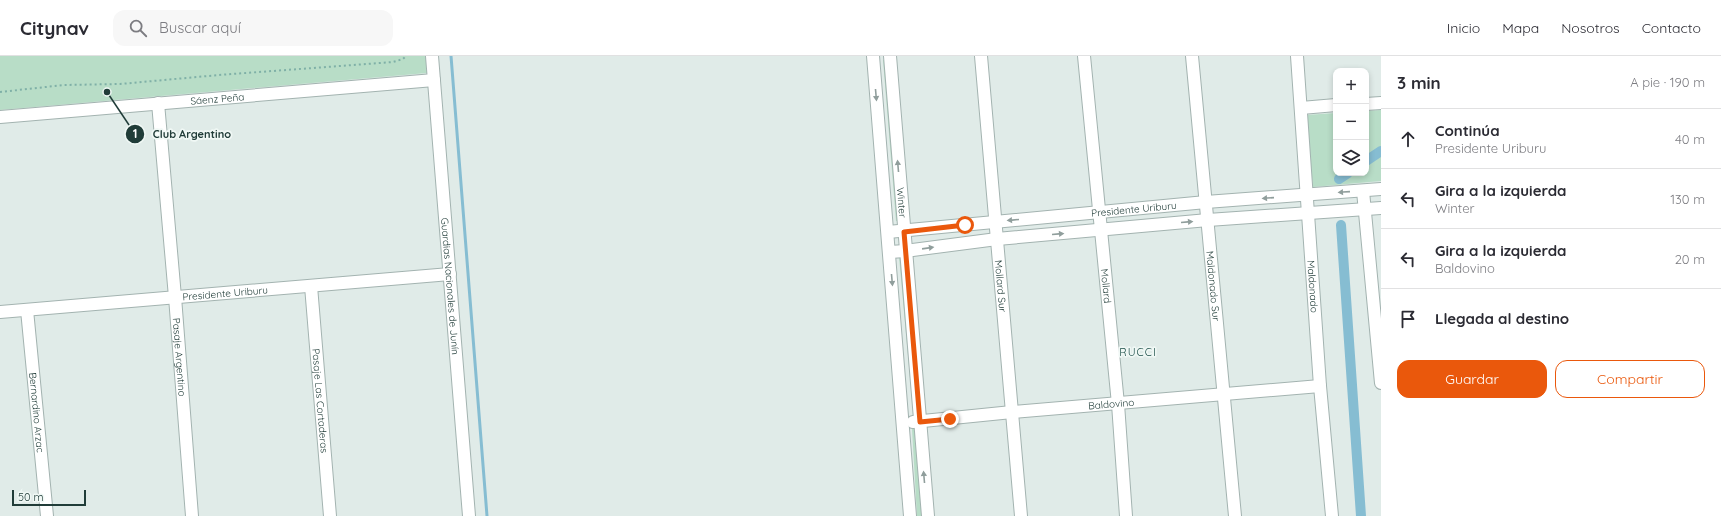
<!DOCTYPE html>
<html lang="es">
<head>
<meta charset="utf-8">
<style>
	body { margin:0; font-family:Quicksand,sans-serif; background:#f7f7f7; color:#2b2b33 }
	.controls { position:absolute; right:12px; top:12px; display:grid; overflow:hidden; border-radius:8px; box-shadow:0 2px 6px #0003 }
	.controls button { width:36px; height:36px; display:grid; place-items:center; padding:0; border:0; border-bottom:1px solid #e1e1e2; background:#fff; color:#2b2b33; font:20px sans-serif }
	.scale { position:absolute; left:12px; bottom:10px; width:74px; box-sizing:border-box; padding-left:4px; border:2px solid #203c38; border-top:0; font-size:11px; line-height:14px; white-space:nowrap; color:#203c38; -webkit-text-stroke:3px #f0f8f5; paint-order:stroke }
	.stop { position:absolute; width:12px; height:12px; margin:-9px; border:3px solid #ea580c; border-radius:50%; background:#fff }
	.stop.end { background:#ea580c; border-color:#fff; box-shadow:0 1px 4px #0008 }
	.list { margin:0; padding:0; list-style:none }
	h2 { display:flex; justify-content:space-between; align-items:center; height:52px; margin:0; padding:0 16px; font-size:17px }
	h2 small { font-size:13px; font-weight:400; color:#7c7c81 }
	.list li { display:grid; grid-template-columns:26px 1fr auto; gap:12px; align-items:center; box-sizing:border-box; height:60px; padding:0 16px; border-top:1px solid #e1e1e2 }
	.list b { display:block; font-size:15px; white-space:nowrap }
	.list p { margin:0; font-size:13px; white-space:nowrap; color:#7c7c81 }
	.list em { font-size:13px; font-style:normal; color:#7c7c81 }
	.actions { display:flex; gap:8px; padding:12px 16px }
	.actions a { flex:1; padding:9px 0; border:1px solid #ea580c; border-radius:12px; text-align:center; font-size:14px; color:#ea580c }
	.actions .main { background:#ea580c; color:#fff }
	.icon { flex:none; width:22px; height:22px; fill:none; stroke:currentColor; stroke-width:2; stroke-linecap:round; stroke-linejoin:round }
	.map { position:relative; flex:none; width:1381px; height:460px; overflow:hidden }
	header { display:flex; align-items:center; gap:24px; box-sizing:border-box; height:56px; padding:0 20px; background:#fff; border-bottom:1px solid #e1e1e2 }
	header strong { font-size:19px }
	nav { display:flex; gap:22px; margin-inline-start:auto; font-size:14px }
	.search { width:280px; height:36px; background:#f7f7f7; display:flex; align-items:center; gap:10px; box-sizing:border-box; padding:0 14px; border-radius:12px; color:#7c7c81; font-size:15px }
	main { display:flex }
	aside { flex:1; background:#fff }
	.map>svg:first-child { display:block }
	.green { fill:#b8ddc7 }
	.lines { fill:none; stroke-linecap:round; stroke-linejoin:round }
	.stream { stroke:#86bdd2; stroke-width:3 }
	.canal { stroke:#86bdd2; stroke-width:10 }
	.minor-casing { stroke:#a3b3b0; stroke-width:14 }
	.path { stroke:#7fb0a7; stroke-width:2; stroke-dasharray:2 3; stroke-linecap:butt }
	.minor { stroke:#fff; stroke-width:12 }
	.oneway { fill:#909e9c }
	.route { stroke:#ea580c; stroke-width:5 }
	.labels { text-anchor:middle; dominant-baseline:central; stroke-width:3.5; stroke-linejoin:round; paint-order:stroke }
	.street-label { font-size:10px; fill:#203c38; stroke:#f0f8f5 }
	.neighbourhood-label { font-size:11px; letter-spacing:1px; fill:#1c4e48; stroke:#f0f8f5 }
	.leader { fill:none; stroke:#203c38; stroke-width:1.5 }
	.callout-dot { fill:#203c38; stroke:#f0f8f5; stroke-width:1.5 }
	.mark-label { font-size:12px; text-anchor:middle; font-weight:bold; fill:#fff }
	.callout-label { font-size:11px; text-anchor:middle; font-weight:bold; fill:#203c38; stroke:#f0f8f5; stroke-width:3.5; stroke-linejoin:round; paint-order:stroke }
</style>
</head>
<body>
<header>
<strong>Citynav</strong>
<div class="search"><svg class="icon" aria-label="search" viewBox="0 0 24 24"><circle cx="10" cy="10" r="6"/><path d="M15 15l6 6"/></svg>Buscar aquí</div>
<nav><a>Inicio</a><a>Mapa</a><a>Nosotros</a><a>Contacto</a></nav>
</header>
<main>
<div class="map">
<svg width="1381" height="460" viewBox="0 0 1381 460">
	<rect width="100%" height="100%" fill="#e0ebe8"/>
	<path class="green" d="M0 0H426L427 17 0 54Z
		M890 3 903 165H896L883 4Z
		M1381 54V125L1313 131 1306 59 1336 57V117H1366V55Z
		M899 201H904L918 355H913Z
		M919 372 925 460H917L912 373Z"/>
	<g class="lines">
		<path class="stream" d="M451 0 487 460"/>
		<path class="canal" d="M1366 105 1381 95
			M1339 123 1348 117
			M1341 169 1361 460"/>
		<g class="minor-casing">
			<g id="minor">
				<path id="s1" d="M432 0 469 460"/>
				<path d="M873 0 910 460"/>
				<path id="s2" d="M890 0 928 460"/>
				<path id="s3" d="M981 0 1021 460"/>
				<path id="s4" d="M1084 0 1118 348 1126 460"/>
				<path id="s5" d="M1192 0 1235 460"/>
				<path id="s6" d="M1297 0 1320 330 1332 460"/>
				<path id="s7" d="M158 47 175 241 192 460"/>
				<path d="M1366 48 1381 47"/>
				<path d="M1301 52 1336 49"/>
				<path id="s8" d="M0 61 434 24"/>
				<path d="M1363 135 1381 327"/>
				<path id="s9" d="M888 176 1206 146 1381 133"/>
				<path d="M890 196 905 195 997 183 1208 164 1381 152"/>
				<path id="s10" d="M311 230 330 460"/>
				<path id="s11" d="M27 254 47 460"/>
				<path id="s12" d="M0 256 450 218"/>
				<path id="s13" d="M913 366 1012 356 1320 330"/>
			</g>
		</g>
		<path class="path" d="M0 36 64 29 120 28 219 19 393 6 403 3 406 0"/>
		<use href="#minor" class="minor"/>
	</g>
	<defs><path id="oneway-solid" d="M-6-.8H1V-3.2L6.5 0L1 3.2V.8H-6Z"/></defs>
	<g class="oneway">
		<use href="#oneway-solid" transform="translate(876 39) rotate(85)"/>
		<use href="#oneway-solid" transform="translate(898 110) rotate(-95)"/>
		<use href="#oneway-solid" transform="translate(1344 136) rotate(176)"/>
		<use href="#oneway-solid" transform="translate(1268 142) rotate(176)"/>
		<use href="#oneway-solid" transform="translate(1013 164) rotate(175)"/>
		<use href="#oneway-solid" transform="translate(1187 166) rotate(-5)"/>
		<use href="#oneway-solid" transform="translate(1058 178) rotate(-5)"/>
		<use href="#oneway-solid" transform="translate(928 192) rotate(-8)"/>
		<use href="#oneway-solid" transform="translate(892 224) rotate(85)"/>
		<use href="#oneway-solid" transform="translate(924 421) rotate(-95)"/>
	</g>
	<g class="lines">
		<path class="route" d="M950 363 920 366 904 176 965 169"/>
	</g>
	<g class="labels">
		<g class="street-label">
			<text stroke="none"><textPath href="#s8" startOffset="218">Sáenz Peña</textPath></text>
			<text stroke="none"><textPath href="#s2" startOffset="147">Winter</textPath></text>
			<text stroke="none"><textPath href="#s9" startOffset="247">Presidente Uriburu</textPath></text>
			<text stroke="none"><textPath href="#s1" startOffset="231">Guardias Nacionales de Junín</textPath></text>
			<text stroke="none"><textPath href="#s3" startOffset="231">Mollard Sur</textPath></text>
			<text stroke="none"><textPath href="#s4" startOffset="231">Mollard</textPath></text>
			<text stroke="none"><textPath href="#s5" startOffset="231">Maldonado Sur</textPath></text>
			<text stroke="none"><textPath href="#s6" startOffset="231">Maldonado</textPath></text>
			<text stroke="none"><textPath href="#s12" startOffset="226">Presidente Uriburu</textPath></text>
			<text stroke="none"><textPath href="#s7" startOffset="255">Pasaje Argentino</textPath></text>
			<text stroke="none"><textPath href="#s10" startOffset="115">Pasaje Las Cortaderas</textPath></text>
			<text stroke="none"><textPath href="#s13" startOffset="199">Baldovino</textPath></text>
			<text stroke="none"><textPath href="#s11" startOffset="103">Bernardino Arzac</textPath></text>
		</g>
		<g class="neighbourhood-label">
			<text x="1138" y="296">RUCCI</text>
		</g>
	</g>
	<path class="leader" d="M107 36L135 78"/>
	<g class="callout-dot">
		<circle cx="107" cy="36" r="4"/>
		<circle cx="135" cy="78" r="10"/>
	</g>
	<g class="mark-label">
		<text x="135" y="82">1</text>
	</g>
	<g class="callout-label">
		<text x="192" y="82">Club Argentino</text>
	</g>
</svg>
<div class="controls">
<button>+</button>
<button>−</button>
<button><svg class="icon" aria-label="layers" viewBox="0 0 24 24"><path d="M12 4l9 5-9 5-9-5zM3 14l9 5 9-5"/></svg></button>
</div>
<div class="scale">50 m</div>
<div class="stop" style="left:965px;top:169px"></div>
<div class="stop end" style="left:950px;top:363px"></div>
</div>
<aside>
<h2>3 min<small>A pie · 190 m</small></h2>
<ul class="list">
<li><svg class="icon" aria-label="ahead" viewBox="0 0 24 24"><path d="M12 20V5M6 11l6-6 6 6"/></svg><div><b>Continúa</b><p>Presidente Uriburu</p></div><em>40 m</em></li>
<li><svg class="icon" aria-label="left" viewBox="0 0 24 24"><path d="M17 20v-9H6M10 6l-5 5 5 5"/></svg><div><b>Gira a la izquierda</b><p>Winter</p></div><em>130 m</em></li>
<li><svg class="icon" aria-label="left" viewBox="0 0 24 24"><path d="M17 20v-9H6M10 6l-5 5 5 5"/></svg><div><b>Gira a la izquierda</b><p>Baldovino</p></div><em>20 m</em></li>
<li><svg class="icon" aria-label="arrive" viewBox="0 0 24 24"><path d="M6 21V4h12l-3 4 3 4H6"/></svg><div><b>Llegada al destino</b></div></li>
</ul>
<div class="actions"><a class="main">Guardar</a><a>Compartir</a></div>
</aside>
</main>
</body>
</html>
